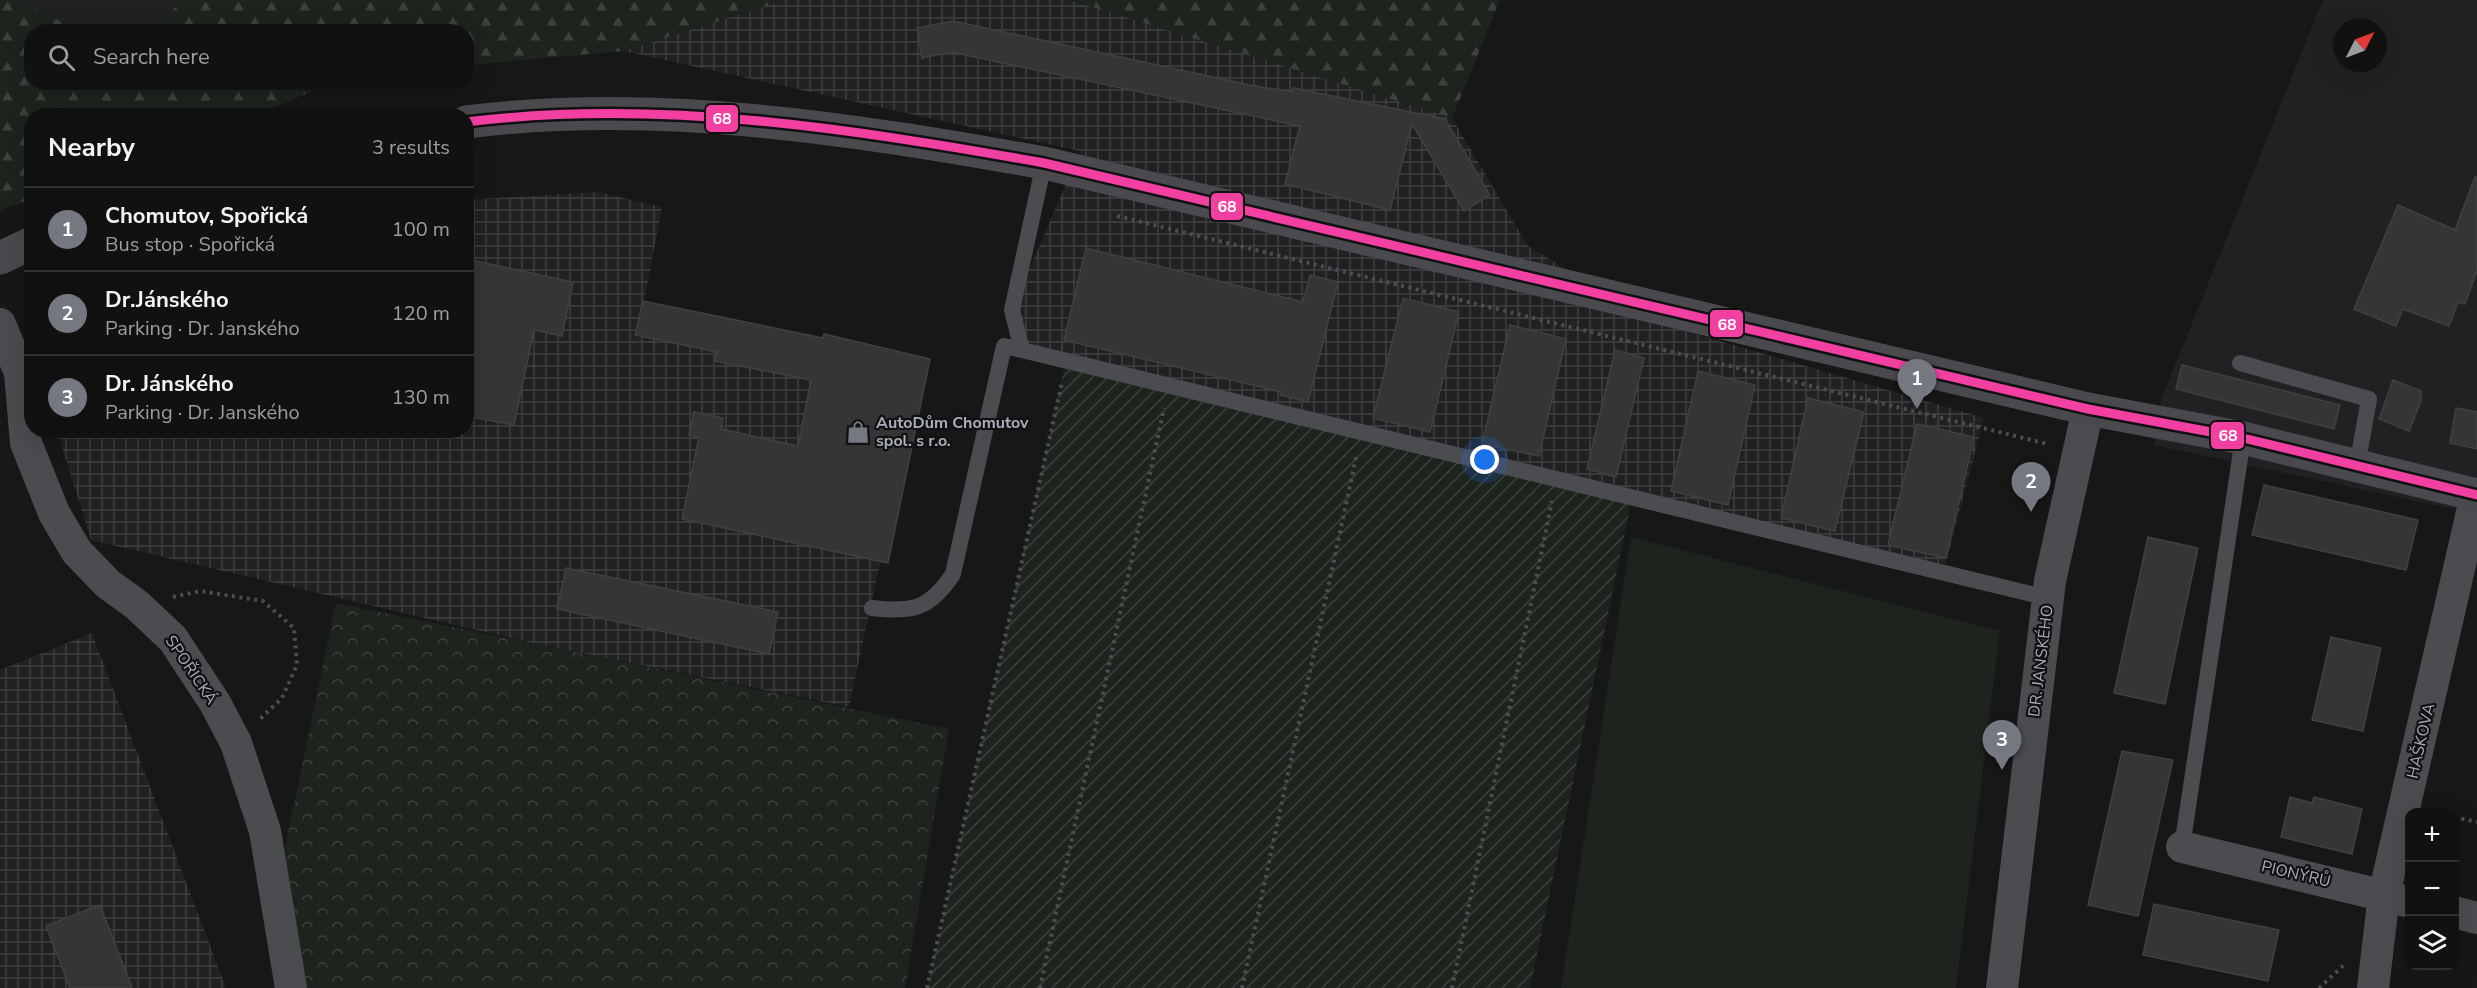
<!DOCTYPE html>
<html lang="en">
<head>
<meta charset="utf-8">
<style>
	body { margin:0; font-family:"Nunito Sans",sans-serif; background:#1e1f1f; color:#f1f3f6 }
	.controls { position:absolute; right:18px; bottom:18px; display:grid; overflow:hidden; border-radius:12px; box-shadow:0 6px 24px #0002 }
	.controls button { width:54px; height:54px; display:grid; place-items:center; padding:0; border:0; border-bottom:2px solid #303131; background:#111; color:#f1f3f6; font:30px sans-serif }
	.compass { position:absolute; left:2333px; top:18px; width:54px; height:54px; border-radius:50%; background:#111; box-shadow:0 6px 24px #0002; rotate:48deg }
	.you { position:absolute; left:1485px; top:460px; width:21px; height:21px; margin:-15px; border:4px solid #fff; border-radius:50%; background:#1a73e8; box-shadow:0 0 0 9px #1a73e833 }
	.badge { display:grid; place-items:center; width:39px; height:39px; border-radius:50%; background:#757880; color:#fff; font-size:20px; font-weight:700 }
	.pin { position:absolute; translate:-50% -50px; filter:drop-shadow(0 2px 3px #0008) }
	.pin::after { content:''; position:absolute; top:32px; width:21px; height:18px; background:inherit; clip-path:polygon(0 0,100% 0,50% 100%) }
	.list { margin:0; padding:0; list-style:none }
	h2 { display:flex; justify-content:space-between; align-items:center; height:78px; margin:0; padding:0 24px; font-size:26px }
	h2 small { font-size:20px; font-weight:400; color:#9c9d9f }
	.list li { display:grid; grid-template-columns:39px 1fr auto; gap:18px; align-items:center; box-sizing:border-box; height:84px; padding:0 24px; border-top:2px solid #303131 }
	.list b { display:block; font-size:22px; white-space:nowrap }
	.list p { margin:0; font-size:20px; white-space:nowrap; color:#9c9d9f }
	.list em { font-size:20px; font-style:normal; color:#9c9d9f }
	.icon { flex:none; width:33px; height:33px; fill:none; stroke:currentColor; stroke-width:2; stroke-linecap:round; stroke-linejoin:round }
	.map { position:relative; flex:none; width:2477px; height:988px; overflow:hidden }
	.search { position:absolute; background:#111; box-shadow:0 6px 24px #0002; left:24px; top:24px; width:450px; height:66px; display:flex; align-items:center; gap:15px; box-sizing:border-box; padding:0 21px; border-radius:24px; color:#9c9d9f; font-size:22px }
	.panel { position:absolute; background:#111; box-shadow:0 6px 24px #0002; left:24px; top:108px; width:450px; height:330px; border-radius:24px }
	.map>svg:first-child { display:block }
	.built { fill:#212123; fill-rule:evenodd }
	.industrial { fill:url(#industrial-grid) }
	.grass { fill:#1d241e }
	.forest { fill:url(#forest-firs) }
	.park { fill:url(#park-crowns) }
	.garden { fill:url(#garden-furrows) }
	.building { fill:#353536; stroke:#3f4043; stroke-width:1.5 }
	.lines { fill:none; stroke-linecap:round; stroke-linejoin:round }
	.path { stroke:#4d4e52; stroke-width:4; stroke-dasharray:3 4.5; stroke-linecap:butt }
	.lane { stroke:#4b4c50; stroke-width:16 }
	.street { stroke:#4b4c50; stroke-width:32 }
	.secondary { stroke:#4a4a4e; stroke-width:33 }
	.bus-1-casing { stroke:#111113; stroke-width:14 }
	.bus-1 { stroke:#f240a1; stroke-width:9 }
	.labels { text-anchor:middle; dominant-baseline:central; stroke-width:4.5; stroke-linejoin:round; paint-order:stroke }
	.poi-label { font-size:16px; font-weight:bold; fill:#a8adb8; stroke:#111113; text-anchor:start }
	.street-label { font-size:16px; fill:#a8adb8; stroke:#111113 }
	.line-badge { stroke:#111113; stroke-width:2 }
	.badge-label { font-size:16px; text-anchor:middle; font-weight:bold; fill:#fff }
</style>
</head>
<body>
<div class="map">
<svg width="2477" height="988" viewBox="0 0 2477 988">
	<defs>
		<pattern id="industrial-grid" width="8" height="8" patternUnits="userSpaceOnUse" patternTransform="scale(1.5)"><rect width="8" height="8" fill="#212123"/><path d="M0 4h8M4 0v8" fill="none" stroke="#3e3f41"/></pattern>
		<pattern id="forest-firs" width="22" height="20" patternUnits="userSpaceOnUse" patternTransform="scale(1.5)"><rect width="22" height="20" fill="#1d241e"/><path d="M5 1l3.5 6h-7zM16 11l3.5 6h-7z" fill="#3b413d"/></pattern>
		<pattern id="park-crowns" width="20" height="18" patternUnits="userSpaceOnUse" patternTransform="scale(1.5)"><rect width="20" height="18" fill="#1d241e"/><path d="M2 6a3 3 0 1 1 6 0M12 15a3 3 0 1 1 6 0" fill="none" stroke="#3b413d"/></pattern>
		<pattern id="garden-furrows" width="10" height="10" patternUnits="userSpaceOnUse" patternTransform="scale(1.5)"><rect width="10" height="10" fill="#1d241e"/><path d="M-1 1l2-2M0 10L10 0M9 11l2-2" fill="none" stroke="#3b413d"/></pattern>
	</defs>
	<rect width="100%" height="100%" fill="#171717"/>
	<path class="built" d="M16 0H182L153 32 82 31Z
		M2323 0H2477V514L2154 445 2161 400ZM2342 27H2378V63H2342Z"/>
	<path class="industrial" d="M784 0H1070L1452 118 1528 246 1651 321 1984 418 1942 578 1022 350 1012 310 1080 151 624 51Z
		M598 192 662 207 642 313 921 372 849 707 537 644 91 540 57 431 466 430 467 200Z
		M92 633 226 988H0V670Z"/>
	<path class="grass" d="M1631 537 2000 631 1956 988H1561Z"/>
	<path class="forest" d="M0 0H16L82 31 32 32V82L331 83 257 115 32 116 31 199 0 210Z
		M182 0H784L624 51 467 65 466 32 153 31Z
		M1070 0H1500L1452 118Z"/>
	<path class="park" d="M336 603 949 729 905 988H305L284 852Z"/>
	<path class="garden" d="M1066 361 1632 498 1530 988H927Z"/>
	<path class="building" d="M953 21 1250 85 1292 92 1293 88 1445 119 1490 195 1464 211 1412 124 1390 210 1285 184 1300 126 951 52 922 58 917 28Z
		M2475 177H2477V271L2465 304 2458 302 2449 326 2403 309 2396 326 2354 309 2398 205 2455 230Z
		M1086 248 1303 302 1310 275 1338 282 1308 402 1280 395 1281 392 1064 340Z
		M466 259 573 282 562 336 534 330 514 425 466 416Z
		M1403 298 1459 312 1430 432 1373 418Z
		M643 301 823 338 824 334 930 359 888 563 682 519 699 437 689 435 694 412 723 418 721 429 798 446 811 380 715 361 717 352 635 335Z
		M1510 325 1566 339 1539 456 1482 444Z
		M1615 350 1644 358 1616 477 1587 469Z
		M2182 365 2340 405 2334 429 2176 389Z
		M1698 371 1755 385 1728 505 1671 491Z
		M2393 380 2421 391V401L2409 431 2379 419Z
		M1808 398 1864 412 1835 531 1781 518Z
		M2456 408 2477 412V449L2450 443Z
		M1917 424 1974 437 1946 558 1888 545Z
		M2264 485 2418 520 2406 570 2252 535Z
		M2148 537 2198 548 2165 704 2114 693Z
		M566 568 778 612 769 654 557 609Z
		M2331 637 2381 648 2363 731 2312 720Z
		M2122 751 2173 760 2138 916 2088 905Z
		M2290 797 2312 803 2314 797 2362 809 2352 854 2281 837Z
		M2154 904 2279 930 2268 981 2143 955Z
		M100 905 132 988H70L46 926Z"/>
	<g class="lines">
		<path class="path" d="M1117 216 2048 444
			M173 597 200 591 263 601 294 628 297 665 282 698 259 720
			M2454 817 2477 822
			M927 988 1062 382
			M1040 988 1164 408
			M1242 988 1357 453
			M1452 988 1552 501
			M2319 988 2345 964"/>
		<path class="lane" d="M1044 163 1012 310 1022 350 2048 598
			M2240 363 2369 399 2357 466
			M872 608C912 613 930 609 953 574L1004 346 1022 350
			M2182 847 2243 438"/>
		<path class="street" d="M0 324 20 373 26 443 54 513 77 552 108 584 137 605 173 639 215 703 236 743 265 831 291 988
			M2182 847 2410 902
			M2454 912 2477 918
			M2002 988 2050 581 2088 409
			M2373 988 2384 895 2476 495"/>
		<path class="secondary" d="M466 122C660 98 853 129 1044 163L2088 409 2243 438 2477 495
			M0 258 32 243"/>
		<g class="bus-1-casing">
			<path id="bus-1" d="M466 122C660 98 853 129 1044 163L2088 409 2243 438 2477 495"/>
		</g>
		<use href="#bus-1" class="bus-1"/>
	</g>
	<defs>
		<g id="shop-bare" transform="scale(1.8)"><path d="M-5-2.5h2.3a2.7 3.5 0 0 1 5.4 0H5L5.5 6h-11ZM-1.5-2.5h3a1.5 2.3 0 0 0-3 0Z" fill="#757880" stroke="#111113" stroke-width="2.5" paint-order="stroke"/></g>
	</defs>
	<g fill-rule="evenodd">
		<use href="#shop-bare" x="858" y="432"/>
	</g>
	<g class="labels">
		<g class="poi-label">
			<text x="876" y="423">AutoDům Chomutov<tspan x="876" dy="18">spol. s r.o.</tspan></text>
		</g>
		<g class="street-label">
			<text transform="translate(2041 661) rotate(-83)">DR. JANSKÉHO</text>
			<text transform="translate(191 670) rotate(56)">SPOŘICKÁ</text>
			<text transform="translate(2421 741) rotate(-77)">HAŠKOVA</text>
			<text transform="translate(2296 874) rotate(13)">PIONÝRŮ</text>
		</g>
	</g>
	<g class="line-badge">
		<rect x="705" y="104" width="34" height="29" rx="6" fill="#f240a1"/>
		<rect x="1210" y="192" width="34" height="29" rx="6" fill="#f240a1"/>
		<rect x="1709" y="309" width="35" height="29" rx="6" fill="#f240a1"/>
		<rect x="2210" y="421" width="35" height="29" rx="6" fill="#f240a1"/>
	</g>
	<g class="badge-label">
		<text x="722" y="124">68</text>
		<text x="1227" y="212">68</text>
		<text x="1727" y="330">68</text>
		<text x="2228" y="441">68</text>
	</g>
</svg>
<div class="controls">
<button>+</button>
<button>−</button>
<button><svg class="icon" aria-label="layers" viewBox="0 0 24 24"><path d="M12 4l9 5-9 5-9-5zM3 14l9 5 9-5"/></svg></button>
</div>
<svg class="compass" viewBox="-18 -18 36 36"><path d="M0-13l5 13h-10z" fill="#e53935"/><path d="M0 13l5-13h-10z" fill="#9c9d9f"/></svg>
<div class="you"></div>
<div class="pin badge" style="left:1917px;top:409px">1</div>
<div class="pin badge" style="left:2031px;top:512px">2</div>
<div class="pin badge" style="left:2002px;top:770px">3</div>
<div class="search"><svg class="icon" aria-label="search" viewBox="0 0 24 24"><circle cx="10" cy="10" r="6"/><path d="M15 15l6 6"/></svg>Search here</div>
<section class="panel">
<h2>Nearby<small>3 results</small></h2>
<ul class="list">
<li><span class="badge">1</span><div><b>Chomutov, Spořická</b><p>Bus stop · Spořická</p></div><em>100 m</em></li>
<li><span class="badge">2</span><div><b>Dr.Jánského</b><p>Parking · Dr. Janského</p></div><em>120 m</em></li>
<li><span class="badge">3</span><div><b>Dr. Jánského</b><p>Parking · Dr. Janského</p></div><em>130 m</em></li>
</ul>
</section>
</div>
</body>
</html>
